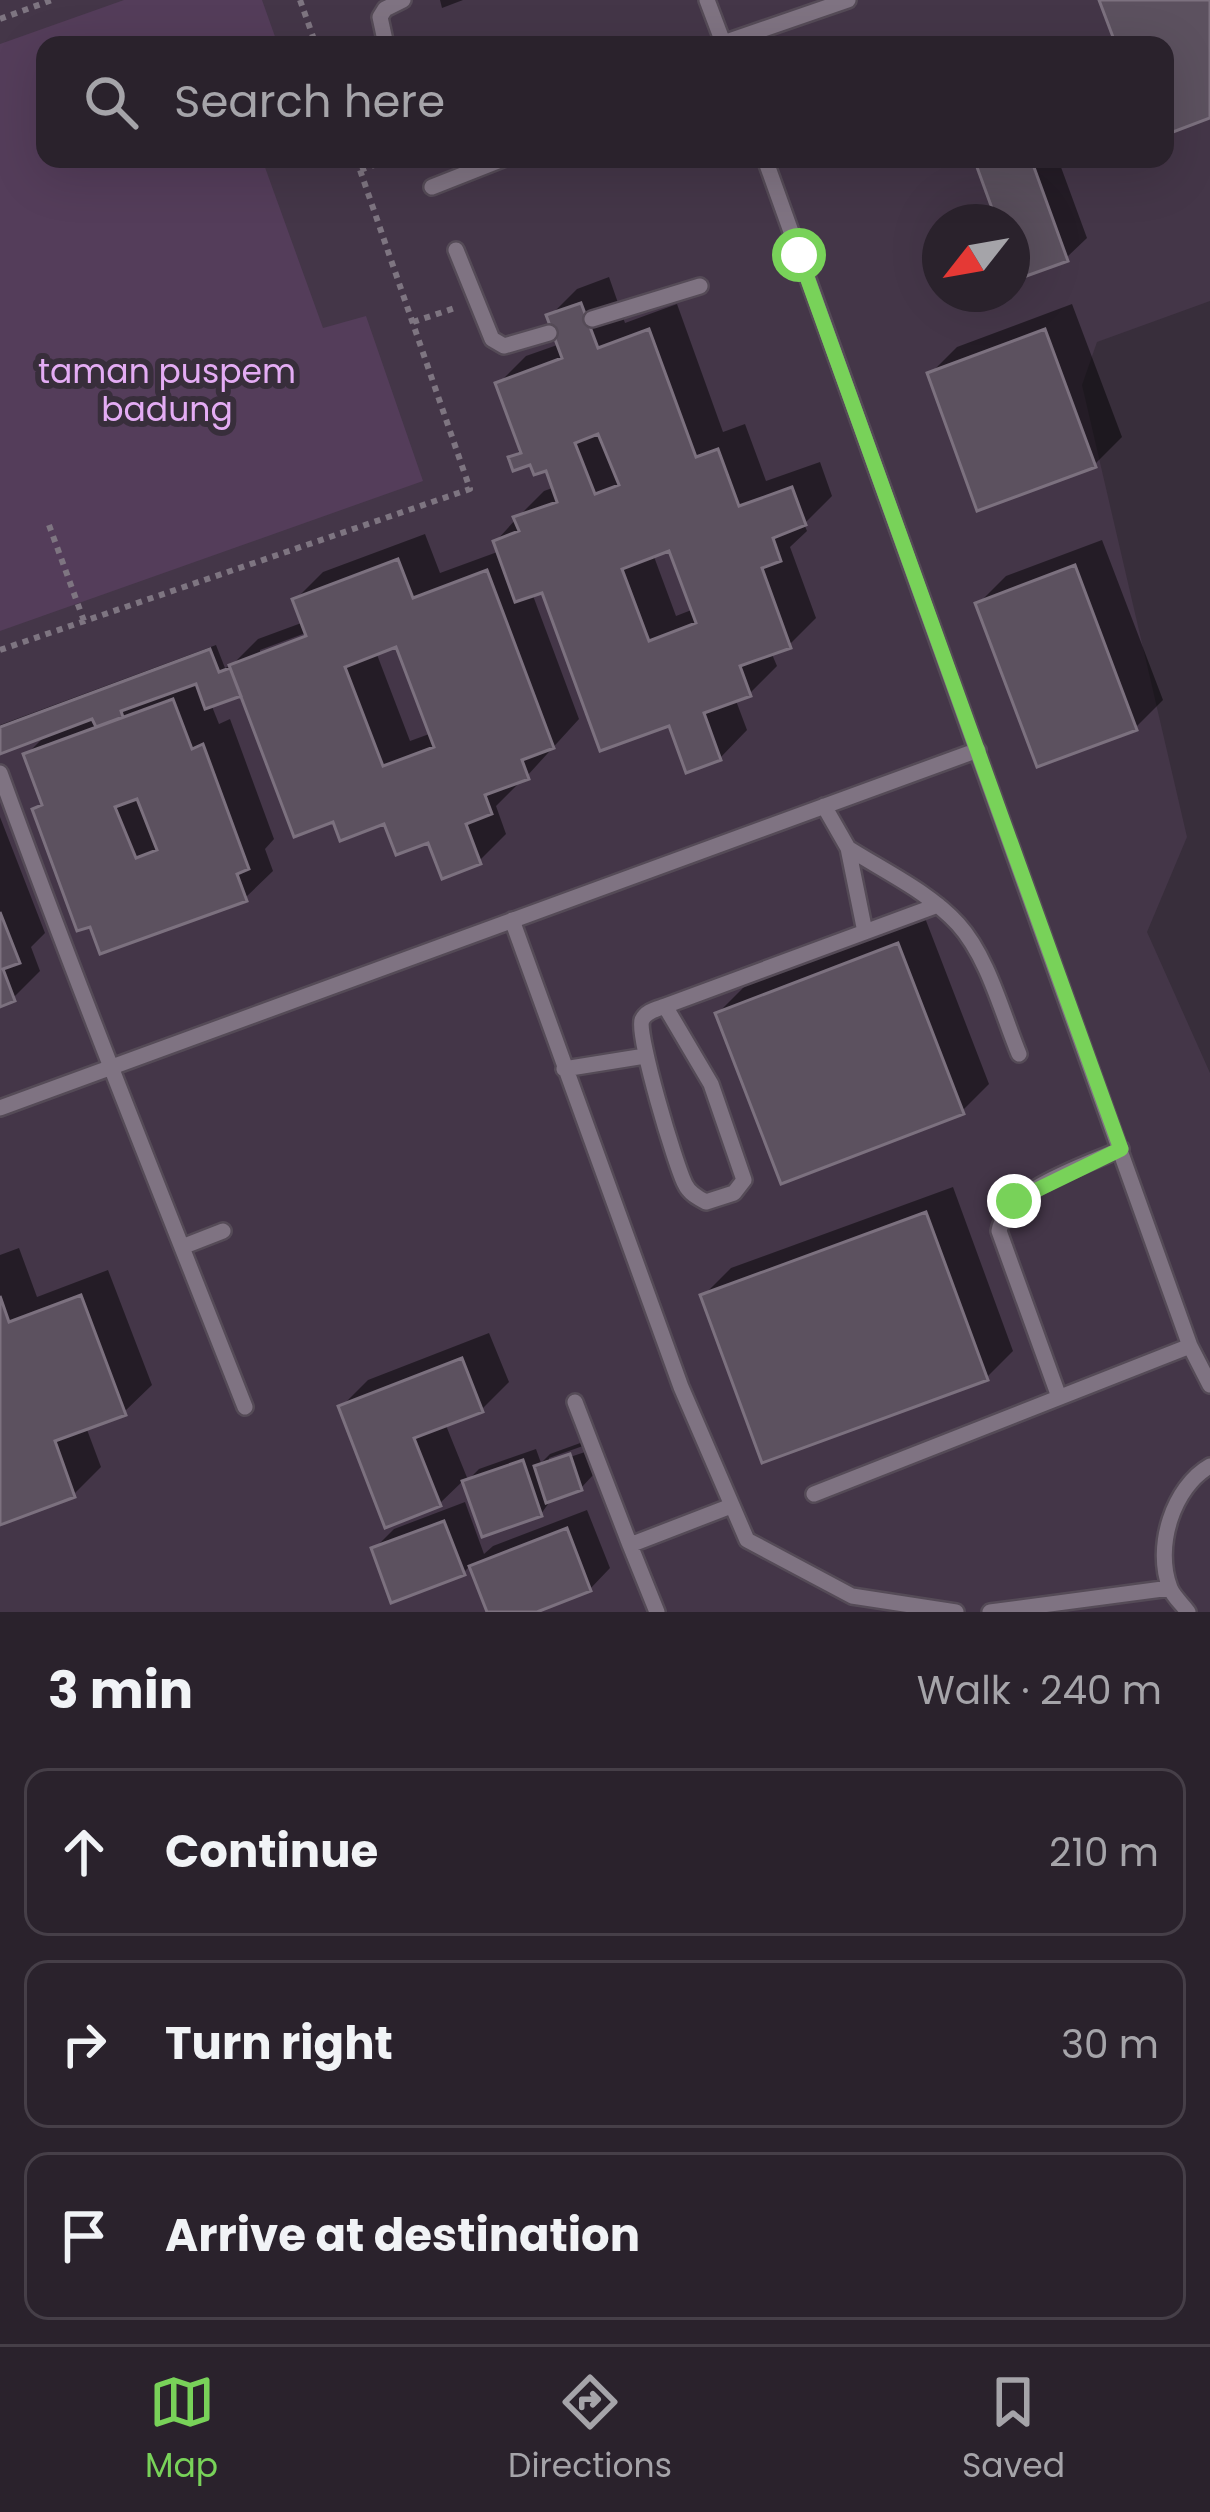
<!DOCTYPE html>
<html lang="en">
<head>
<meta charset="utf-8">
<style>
	body { margin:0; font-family:Poppins,sans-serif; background:#362f38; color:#f1f3f6 }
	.compass { position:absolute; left:922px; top:204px; width:108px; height:108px; border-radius:50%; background:#2a222c; box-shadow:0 12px 48px #0002; rotate:239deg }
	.stop { position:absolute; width:36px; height:36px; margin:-27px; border:9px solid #78d259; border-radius:50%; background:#fff }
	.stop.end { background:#78d259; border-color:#fff; box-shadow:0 3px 12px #0008 }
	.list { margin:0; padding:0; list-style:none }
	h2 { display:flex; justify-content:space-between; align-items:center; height:156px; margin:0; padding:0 48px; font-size:51px }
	h2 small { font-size:39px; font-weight:400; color:#a5a4a9 }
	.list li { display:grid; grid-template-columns:78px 1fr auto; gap:36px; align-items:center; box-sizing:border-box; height:168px; margin:0 24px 24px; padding:0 24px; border:3px solid #463f48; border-radius:24px }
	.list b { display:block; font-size:45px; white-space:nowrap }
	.list em { font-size:39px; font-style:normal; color:#a5a4a9 }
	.icon { flex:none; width:66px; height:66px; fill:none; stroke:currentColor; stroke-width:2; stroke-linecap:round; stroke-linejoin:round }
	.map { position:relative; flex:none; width:1210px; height:1612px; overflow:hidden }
	.search { position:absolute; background:#2a222c; box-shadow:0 12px 48px #0002; left:36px; right:36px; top:36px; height:132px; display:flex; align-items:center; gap:30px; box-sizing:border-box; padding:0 42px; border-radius:24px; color:#a5a4a9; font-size:45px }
	.sheet { height:732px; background:#2a222c }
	nav { display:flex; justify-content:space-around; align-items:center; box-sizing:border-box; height:168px; border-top:3px solid #463f48; background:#2a222c; font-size:33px; color:#a5a4a9 }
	nav a { display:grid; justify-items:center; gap:6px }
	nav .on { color:#78d259 }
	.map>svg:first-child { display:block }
	.built { fill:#443648; fill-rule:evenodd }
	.green { fill:#543d5a }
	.shadow { fill:#0007; fill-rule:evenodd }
	.building { fill:#5c515f; stroke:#7c717f; stroke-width:3; fill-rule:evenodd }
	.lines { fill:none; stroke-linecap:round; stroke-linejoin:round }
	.service-casing { stroke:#554b57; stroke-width:20 }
	.path { stroke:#7e7581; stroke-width:6; stroke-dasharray:6 6; stroke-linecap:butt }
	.service { stroke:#7f7382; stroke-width:15 }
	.route { stroke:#78d259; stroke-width:15 }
	.labels { text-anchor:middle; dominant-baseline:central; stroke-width:12; stroke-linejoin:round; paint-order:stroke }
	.park-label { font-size:33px; fill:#e4acf4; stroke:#382e3b }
</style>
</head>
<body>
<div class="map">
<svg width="1210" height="1612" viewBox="0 0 1210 1612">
	<rect width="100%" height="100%" fill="#382e3b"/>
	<path class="built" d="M0 0H1210V301L1097 342 1082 385 1187 837 1147 932 1210 1073V1612H0ZM45 45H1165V159H45ZM940 222H1012V294H940Z"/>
	<path class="green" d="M124 0H262L278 45H45V159H262L323 328 366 316 423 481 0 631V44Z"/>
	<path class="shadow" d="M440 0H463L442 8Z
		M978 159H1058L1087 238 1066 258 1012 253V222H1001Z
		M609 277 625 323 677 304 723 432 745 424 766 481 820 462 832 496 804 524 807 531 790 547 816 618 789 645 771 652 777 666 750 693 735 698 747 730 720 758 671 722 544 589 532 593 579 719 527 776 516 781 518 784 496 806 506 834 479 861 386 820 334 818 241 693 211 704 219 724 230 719 274 839 265 849 273 871 245 898 102 951 36 809 44 802 26 755 49 732 0 751V725L216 645 225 668 232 665 258 639 304 622 296 599 323 572 425 534 440 573 500 551 496 541 517 518 544 491 555 487 548 467 512 458 522 448 499 383 526 356 560 344 550 316 577 289ZM671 547 694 609 676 616 653 554ZM319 628 321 634 260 657V650ZM398 643 432 733 410 741 376 652Z
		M1072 304 1122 437 1095 464 930 374 957 347Z
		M1102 540 1163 700 1136 727 979 603 1006 576Z
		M0 817 45 933 31 947 40 971 13 998 0 1004Z
		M925 918 989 1084 962 1111 718 1013 745 986Z
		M953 1187 1013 1351 986 1378 704 1295 731 1268Z
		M19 1248 37 1297 108 1270 152 1385 124 1412 86 1427 101 1467 74 1494 0 1522V1255Z
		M489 1333 509 1382 482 1409 445 1423 468 1480 479 1469 536 1449 541 1463 550 1454 583 1442 594 1474 581 1488 553 1497 541 1514 484 1533 465 1479 439 1504 341 1407 368 1380ZM583 1446 585 1452 549 1464V1458Z
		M465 1502 484 1554 493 1546 587 1510 610 1568 590 1589 529 1612H490L471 1565 463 1573 374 1549 394 1529Z"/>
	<path class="building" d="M1099 0H1210V118L1165 135V45H1116Z
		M974 159H1031L1068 261 1018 279 1012 262V222H997Z
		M581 303 598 348 649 329 696 457 718 449 739 506 792 487 806 525 773 538 781 561 762 568 791 648 740 666 751 696 704 713 721 760 686 773 669 726 600 751 542 593 515 602 493 541 519 531 513 517 557 502 546 471 534 475 530 465 513 471 508 457 521 453 495 383 562 358 546 315ZM598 434 619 485 595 494 575 443ZM669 551 696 623 649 641 622 569Z
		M1045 329 1096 467 977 511 927 373Z
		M398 559 413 598 487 570 554 748 522 760 529 779 485 795 492 814 466 824 481 864 442 879 428 843 396 855 384 824 340 841 333 822 294 837 229 665 306 636 292 599ZM396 647 434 747 383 766 345 667Z
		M1075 565 1137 730 1037 767 975 603Z
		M210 649 219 672 230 668 241 696 205 709 196 684 121 711 123 717 96 727 92 719 0 754V727Z
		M173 699 192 749 203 744 249 869 237 874 247 901 100 954 90 927 77 931 32 809 42 805 23 754ZM137 799 157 850 136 858 115 807Z
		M0 912 20 963 3 969 15 1001 0 1007Z
		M898 943 964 1114 781 1184 715 1013Z
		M926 1212 988 1380 762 1463 700 1295Z
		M81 1295 126 1415 55 1441 75 1497 0 1525V1296L9 1322Z
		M462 1358 483 1412 414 1438 441 1506 385 1528 338 1406Z
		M570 1454 582 1490 546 1503 534 1466Z
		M523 1460 542 1516 482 1537 462 1481Z
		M444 1521 465 1575 391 1603 371 1548Z
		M567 1528 591 1591 537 1612H487L469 1566Z"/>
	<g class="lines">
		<g class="service-casing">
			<path id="service" d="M707 0 724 45
				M723 43 848 0
				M386 45 380 17 385 9 403 0
				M765 159 1190 1346 1210 1385
				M432 187 503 159
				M456 250 492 339 504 346 549 333
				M592 319 700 286
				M0 773C77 986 162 1196 245 1407
				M824 806 848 848 865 932
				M848 848C884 871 929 892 958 924 988 957 1002 1013 1019 1054
				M512 920 681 1387 747 1540 852 1596 956 1612
				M665 1006 711 1084 744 1180 734 1193 706 1202C698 1198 689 1193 685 1184 676 1167 636 1034 642 1020 646 1011 657 1009 665 1006L938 905
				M564 1069 645 1056
				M0 1108 978 750
				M182 1247 223 1231
				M1059 1397 999 1231C1007 1189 1084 1166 1121 1149
				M575 1402 630 1545
				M814 1494 1190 1346
				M657 1612 630 1545 731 1506
				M990 1612 1170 1588
				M1188 1612C1183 1605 1173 1596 1170 1588 1154 1547 1173 1487 1210 1466"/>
		</g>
		<path class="path" d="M300 0 316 45
			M0 19 52 0
			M356 159 360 170 391 159
			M413 322 455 308
			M49 525 84 621
			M0 650 470 489 360 170"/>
		<use href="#service" class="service"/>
	</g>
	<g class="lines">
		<path class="route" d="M799 255 1121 1149 1014 1201"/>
	</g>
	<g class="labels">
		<g class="park-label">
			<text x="167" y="371">taman puspem<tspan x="167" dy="38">badung</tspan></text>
		</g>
	</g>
</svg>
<svg class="compass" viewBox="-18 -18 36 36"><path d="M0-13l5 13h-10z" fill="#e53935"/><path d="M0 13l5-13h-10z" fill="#a5a4a9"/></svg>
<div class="stop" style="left:799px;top:255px"></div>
<div class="stop end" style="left:1014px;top:1201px"></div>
<div class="search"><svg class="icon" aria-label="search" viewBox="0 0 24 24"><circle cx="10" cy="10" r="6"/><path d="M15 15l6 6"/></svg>Search here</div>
</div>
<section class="sheet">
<h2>3 min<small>Walk · 240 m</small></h2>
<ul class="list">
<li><svg class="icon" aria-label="ahead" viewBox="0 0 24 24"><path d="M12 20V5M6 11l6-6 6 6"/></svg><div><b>Continue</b></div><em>210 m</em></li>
<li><svg class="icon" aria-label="right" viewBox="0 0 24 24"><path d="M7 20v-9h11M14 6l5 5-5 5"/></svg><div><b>Turn right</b></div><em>30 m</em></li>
<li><svg class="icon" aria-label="arrive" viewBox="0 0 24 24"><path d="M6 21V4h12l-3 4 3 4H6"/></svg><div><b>Arrive at destination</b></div></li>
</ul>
</section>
<nav>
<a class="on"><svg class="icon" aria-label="map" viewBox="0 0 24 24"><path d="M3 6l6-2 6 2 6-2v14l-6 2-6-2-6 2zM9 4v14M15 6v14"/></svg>Map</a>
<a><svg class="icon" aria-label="directions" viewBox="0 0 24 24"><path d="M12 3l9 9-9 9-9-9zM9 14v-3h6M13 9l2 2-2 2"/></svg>Directions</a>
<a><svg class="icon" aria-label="saved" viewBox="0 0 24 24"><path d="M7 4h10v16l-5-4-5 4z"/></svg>Saved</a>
</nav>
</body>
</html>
